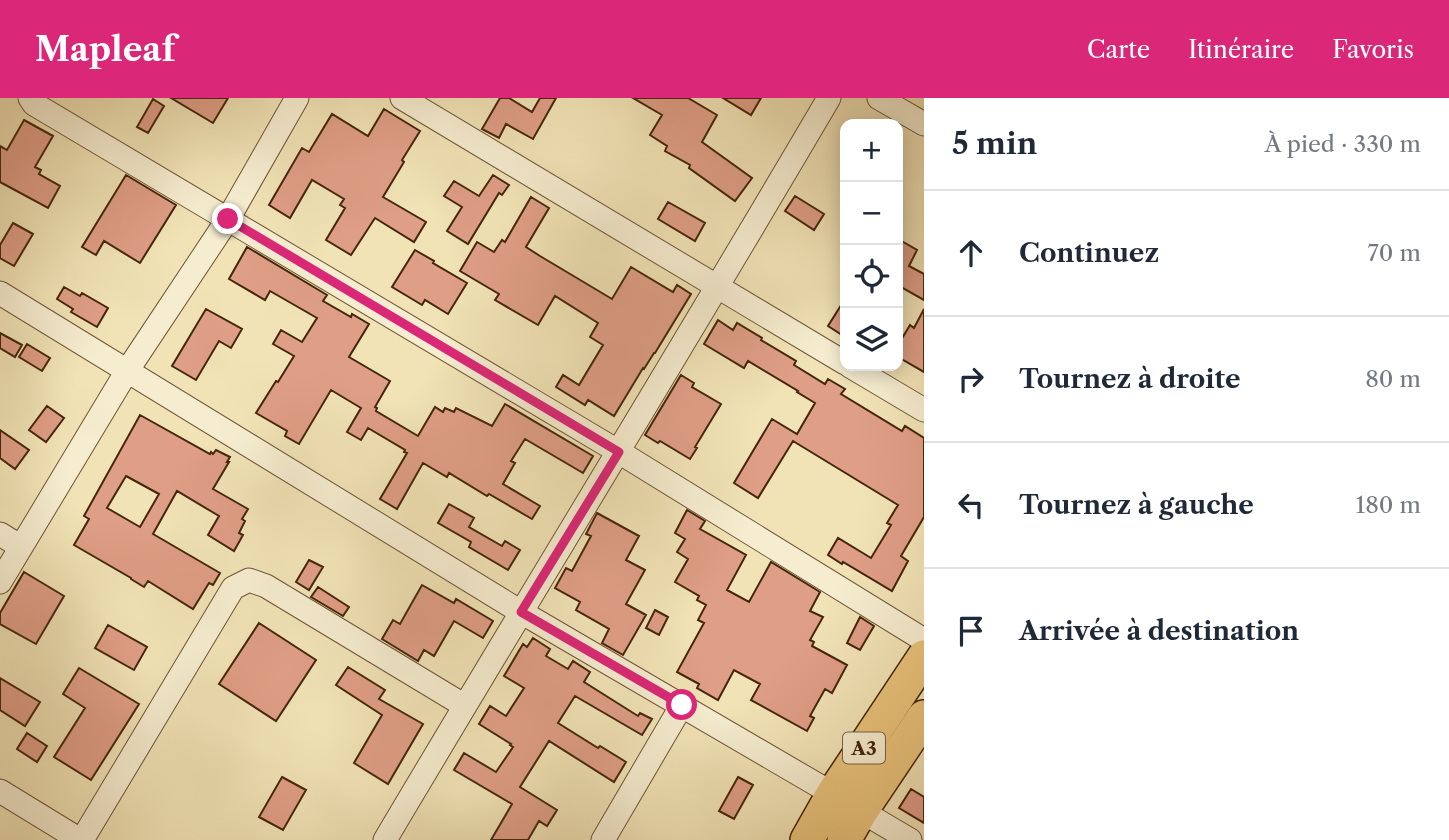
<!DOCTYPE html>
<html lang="fr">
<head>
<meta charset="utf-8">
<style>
	body { margin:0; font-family:"Libre Caslon Text",serif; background:#f2f2f3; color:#1f2937 }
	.controls { position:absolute; right:21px; top:21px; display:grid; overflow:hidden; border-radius:14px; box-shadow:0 4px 18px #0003 }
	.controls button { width:63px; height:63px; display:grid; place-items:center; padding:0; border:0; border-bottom:2px solid #e0e1e3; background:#fff; color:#1f2937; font:35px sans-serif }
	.stop { position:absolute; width:21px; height:21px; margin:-16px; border:5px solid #db2777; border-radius:50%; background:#fff }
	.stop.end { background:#db2777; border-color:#fff; box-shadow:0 2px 7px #0008 }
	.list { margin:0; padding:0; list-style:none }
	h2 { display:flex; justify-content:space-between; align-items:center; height:91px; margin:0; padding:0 28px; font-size:30px }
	h2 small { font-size:23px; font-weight:400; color:#747a83 }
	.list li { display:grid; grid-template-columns:46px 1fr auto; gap:21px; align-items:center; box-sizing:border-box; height:126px; padding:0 28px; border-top:2px solid #e0e1e3 }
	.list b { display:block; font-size:26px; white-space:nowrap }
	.list em { font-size:23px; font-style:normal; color:#747a83 }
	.icon { flex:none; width:38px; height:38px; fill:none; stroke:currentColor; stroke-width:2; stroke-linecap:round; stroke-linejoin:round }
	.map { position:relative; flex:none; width:924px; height:742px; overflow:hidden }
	header { display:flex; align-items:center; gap:42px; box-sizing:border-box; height:98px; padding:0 35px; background:#db2777; color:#fff }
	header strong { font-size:33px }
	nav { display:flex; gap:38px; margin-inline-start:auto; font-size:24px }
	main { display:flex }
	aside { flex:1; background:#fff }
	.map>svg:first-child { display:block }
	.building { fill:#df9e86; stroke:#44260c; stroke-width:2; fill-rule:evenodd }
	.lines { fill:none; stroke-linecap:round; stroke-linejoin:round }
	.minor-casing { stroke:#6f5536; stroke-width:25 }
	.highway-casing { stroke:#44260c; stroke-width:36 }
	.minor { stroke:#f6edd0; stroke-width:23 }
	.highway { stroke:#e8c27b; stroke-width:33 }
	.route { stroke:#db2777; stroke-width:9 }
	.labels { text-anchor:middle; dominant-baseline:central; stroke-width:7; stroke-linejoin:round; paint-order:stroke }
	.shield { fill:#f6edd0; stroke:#796247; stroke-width:2 }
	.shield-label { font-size:19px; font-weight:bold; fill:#44260c }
</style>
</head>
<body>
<header>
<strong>Mapleaf</strong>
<nav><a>Carte</a><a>Itinéraire</a><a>Favoris</a></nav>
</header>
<main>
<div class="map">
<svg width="924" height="742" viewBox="0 0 924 742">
	<rect width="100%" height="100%" fill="#f1e3b6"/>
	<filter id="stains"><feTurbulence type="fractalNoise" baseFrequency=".00286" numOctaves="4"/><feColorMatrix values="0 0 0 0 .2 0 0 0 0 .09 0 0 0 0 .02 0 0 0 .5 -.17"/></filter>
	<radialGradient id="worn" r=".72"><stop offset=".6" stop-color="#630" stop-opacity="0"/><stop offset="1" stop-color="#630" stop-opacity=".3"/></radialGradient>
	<path class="building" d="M171 0H228L213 25Z
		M500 0H509L532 14 540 0H556L533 41 506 26 499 40 482 31Z
		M633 0H688L717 17 702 44 752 80 735 103 689 70 690 67 665 53 667 48 650 37 662 17Z
		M723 0H761L751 17Z
		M153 1 164 8 148 35 137 29Z
		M384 11 420 33 402 62 404 64 383 99 426 124 414 144 375 120 351 157 326 142 345 110 340 107 344 101 312 82 290 120 269 107 302 50 309 54 332 16 368 38Z
		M24 22 53 38 35 69 41 72 39 76 60 88 48 110 0 84V48L7 52Z
		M126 77 176 107 140 165 104 143 96 157 82 149Z
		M493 77 509 87 502 97 499 95 468 146 447 133 462 109 444 98 454 83 479 98Z
		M795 98 824 116 814 132 785 113Z
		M531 99 549 110 526 149 540 158 612 201 631 169 673 194 677 187 691 196 655 255H654L644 271 643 270 614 318 588 302 585 307 556 289 563 277 579 287 603 247 590 239 598 225 555 198 538 227 495 202 499 196 460 173 477 144 494 154 502 142 505 144Z
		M668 104 705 125 695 143 658 121Z
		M13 125 33 136 14 168 0 160V147Z
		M898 141 917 152 909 168 924 176V202L899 188 898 190Z
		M247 149 327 197 323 203 351 219 352 216 369 226 349 259 390 283 375 309 377 310 376 313 418 338 435 309 443 314 445 310 454 314 456 310 492 328 505 306 593 358 583 375 525 341 511 363 515 365 503 386 540 408 532 421 489 396 487 398 449 375 447 379 423 365 397 411 380 401 407 355 404 354 405 352 368 330 361 342 347 334 361 310 331 292 299 346 285 338 287 333 256 315 276 283 278 284 294 258 273 246 281 232 302 244 317 220 270 193 265 202 229 181Z
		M415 152 434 163 433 165 467 185 448 216 425 202 422 207 392 189Z
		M64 189 80 198 82 195 108 210 97 229 71 214 73 211 57 201Z
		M845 201V239L828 228Z
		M206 211 242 231 231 250 219 243 196 282 172 268Z
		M924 211V274L898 259V247L910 227 914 230Z
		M718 222 733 232 737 225 762 240 761 242 796 263 794 267 825 286 828 281 845 291 841 296 902 333 905 328 924 340V419L901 458 908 463 892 493 843 464 842 466 828 457 838 440 871 460 891 427 887 425 898 407 793 343 758 400 734 385 772 321 797 336 815 305 797 294 798 293 748 263 744 270 704 246Z
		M0 235 22 247 15 259 0 250Z
		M27 246 50 260 42 273 19 259Z
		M681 277 694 285 692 289 721 306 695 349 697 350 690 361 660 343 658 345 645 337Z
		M47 308 64 320 46 344 29 332Z
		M140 317 210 356 211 354 213 356 216 352 230 359 227 364H229L213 391 248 411 242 421 245 423 239 435 243 437 234 453 208 437 219 418 177 393 153 436 220 475 213 487 209 485 193 511 148 483 144 489 131 481V480L74 447 89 421 84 418ZM126 378 159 396 140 429 107 410Z
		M0 332 29 352 15 371 0 360Z
		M449 406 474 420 469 429 502 448 505 443 520 452 508 472 469 449 471 444 438 425Z
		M687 412 705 423 700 431 746 457 727 492 749 504 771 464 820 494 810 513 823 519 810 542 814 544 812 548 847 567 832 595 825 591 810 618 814 620 807 633 751 602 760 586 734 572 718 602 697 590 699 586 677 574 704 525 698 522 706 507 697 502 699 498 675 484 688 461 677 454 685 441 675 435Z
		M597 415 639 438 626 462 645 472 626 506 646 517 623 557 602 545 609 531 576 512 580 504 555 490 566 470 572 473 591 438 586 436Z
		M309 462 323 469 309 492 296 484Z
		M24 474 64 498 36 546 0 526V515Z
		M422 487 454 505 456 501 493 523 483 540 454 523 434 558 424 552 418 563 382 541 393 522 400 526Z
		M318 489 349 509 343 518 311 499Z
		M655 512 668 519 659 537 646 530Z
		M860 519 874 528 860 552 847 545Z
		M259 525 316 562 276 623 219 586Z
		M108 527 147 549 134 572 95 550Z
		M533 540 550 551 546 558 568 571 573 563 590 574 584 584 638 618 640 615 652 621 642 637 575 598 558 625 598 650 600 648 626 664 614 684 549 643 520 689 557 712 547 728 539 723 528 742H491L512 706 454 672 464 655 496 674 513 649 510 647 511 646 479 626 490 608 506 618 524 590 504 578 523 546 527 549Z
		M348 569 385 592 379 601 423 626 388 686 354 665 382 617 336 587Z
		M79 570 139 606 91 682 54 659 85 610 63 596Z
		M0 580 40 604 25 628 0 612Z
		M27 635 47 648 37 664 17 651Z
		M282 679 306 692 283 732 259 719Z
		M738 679 753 687 734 721 719 713Z
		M911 691 924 699V725L899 710Z"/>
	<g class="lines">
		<g class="minor-casing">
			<path id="minor" d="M30 0 34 6 619 354 924 542
				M402 0 845 265
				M879 0 924 26
				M0 195 521 514 833 696
				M850 268 924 312
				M0 436 21 449
				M0 484 127 273 228 121 297 0
				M0 693 80 742
				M861 713 910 742
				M82 742 233 490 249 482 266 488 465 608
				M385 742C532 494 683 249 829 0
				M603 742 682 607"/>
		</g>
		<g class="highway-casing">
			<path id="highway" d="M807 742 833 696 924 559
				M844 742 861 713 924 619"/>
		</g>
		<use href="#minor" class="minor"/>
		<use href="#highway" class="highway"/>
	</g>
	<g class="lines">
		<path class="route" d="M228 121 619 354 521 514 682 607"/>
	</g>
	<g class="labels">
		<rect class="shield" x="843" y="634.5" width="42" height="31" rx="5"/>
		<g class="shield-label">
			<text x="864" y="650">A3</text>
		</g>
	</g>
	<rect width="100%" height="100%" filter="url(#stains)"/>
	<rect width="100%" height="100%" fill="url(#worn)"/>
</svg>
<div class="controls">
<button>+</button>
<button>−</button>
<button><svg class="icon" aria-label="locate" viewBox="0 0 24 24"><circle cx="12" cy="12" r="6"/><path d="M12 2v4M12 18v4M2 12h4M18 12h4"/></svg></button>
<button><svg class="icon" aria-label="layers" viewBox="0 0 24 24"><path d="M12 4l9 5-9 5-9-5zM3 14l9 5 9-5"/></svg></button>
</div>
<div class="stop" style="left:682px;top:607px"></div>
<div class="stop end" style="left:228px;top:121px"></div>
</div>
<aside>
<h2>5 min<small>À pied · 330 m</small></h2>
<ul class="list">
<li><svg class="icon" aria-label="ahead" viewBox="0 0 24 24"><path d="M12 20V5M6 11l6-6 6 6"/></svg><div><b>Continuez</b></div><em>70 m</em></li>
<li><svg class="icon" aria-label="right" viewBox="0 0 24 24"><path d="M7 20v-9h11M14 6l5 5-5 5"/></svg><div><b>Tournez à droite</b></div><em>80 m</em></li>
<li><svg class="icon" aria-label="left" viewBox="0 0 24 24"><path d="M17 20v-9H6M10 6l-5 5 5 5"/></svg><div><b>Tournez à gauche</b></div><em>180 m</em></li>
<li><svg class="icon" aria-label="arrive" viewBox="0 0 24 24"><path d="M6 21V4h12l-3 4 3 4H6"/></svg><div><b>Arrivée à destination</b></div></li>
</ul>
</aside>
</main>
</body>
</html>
